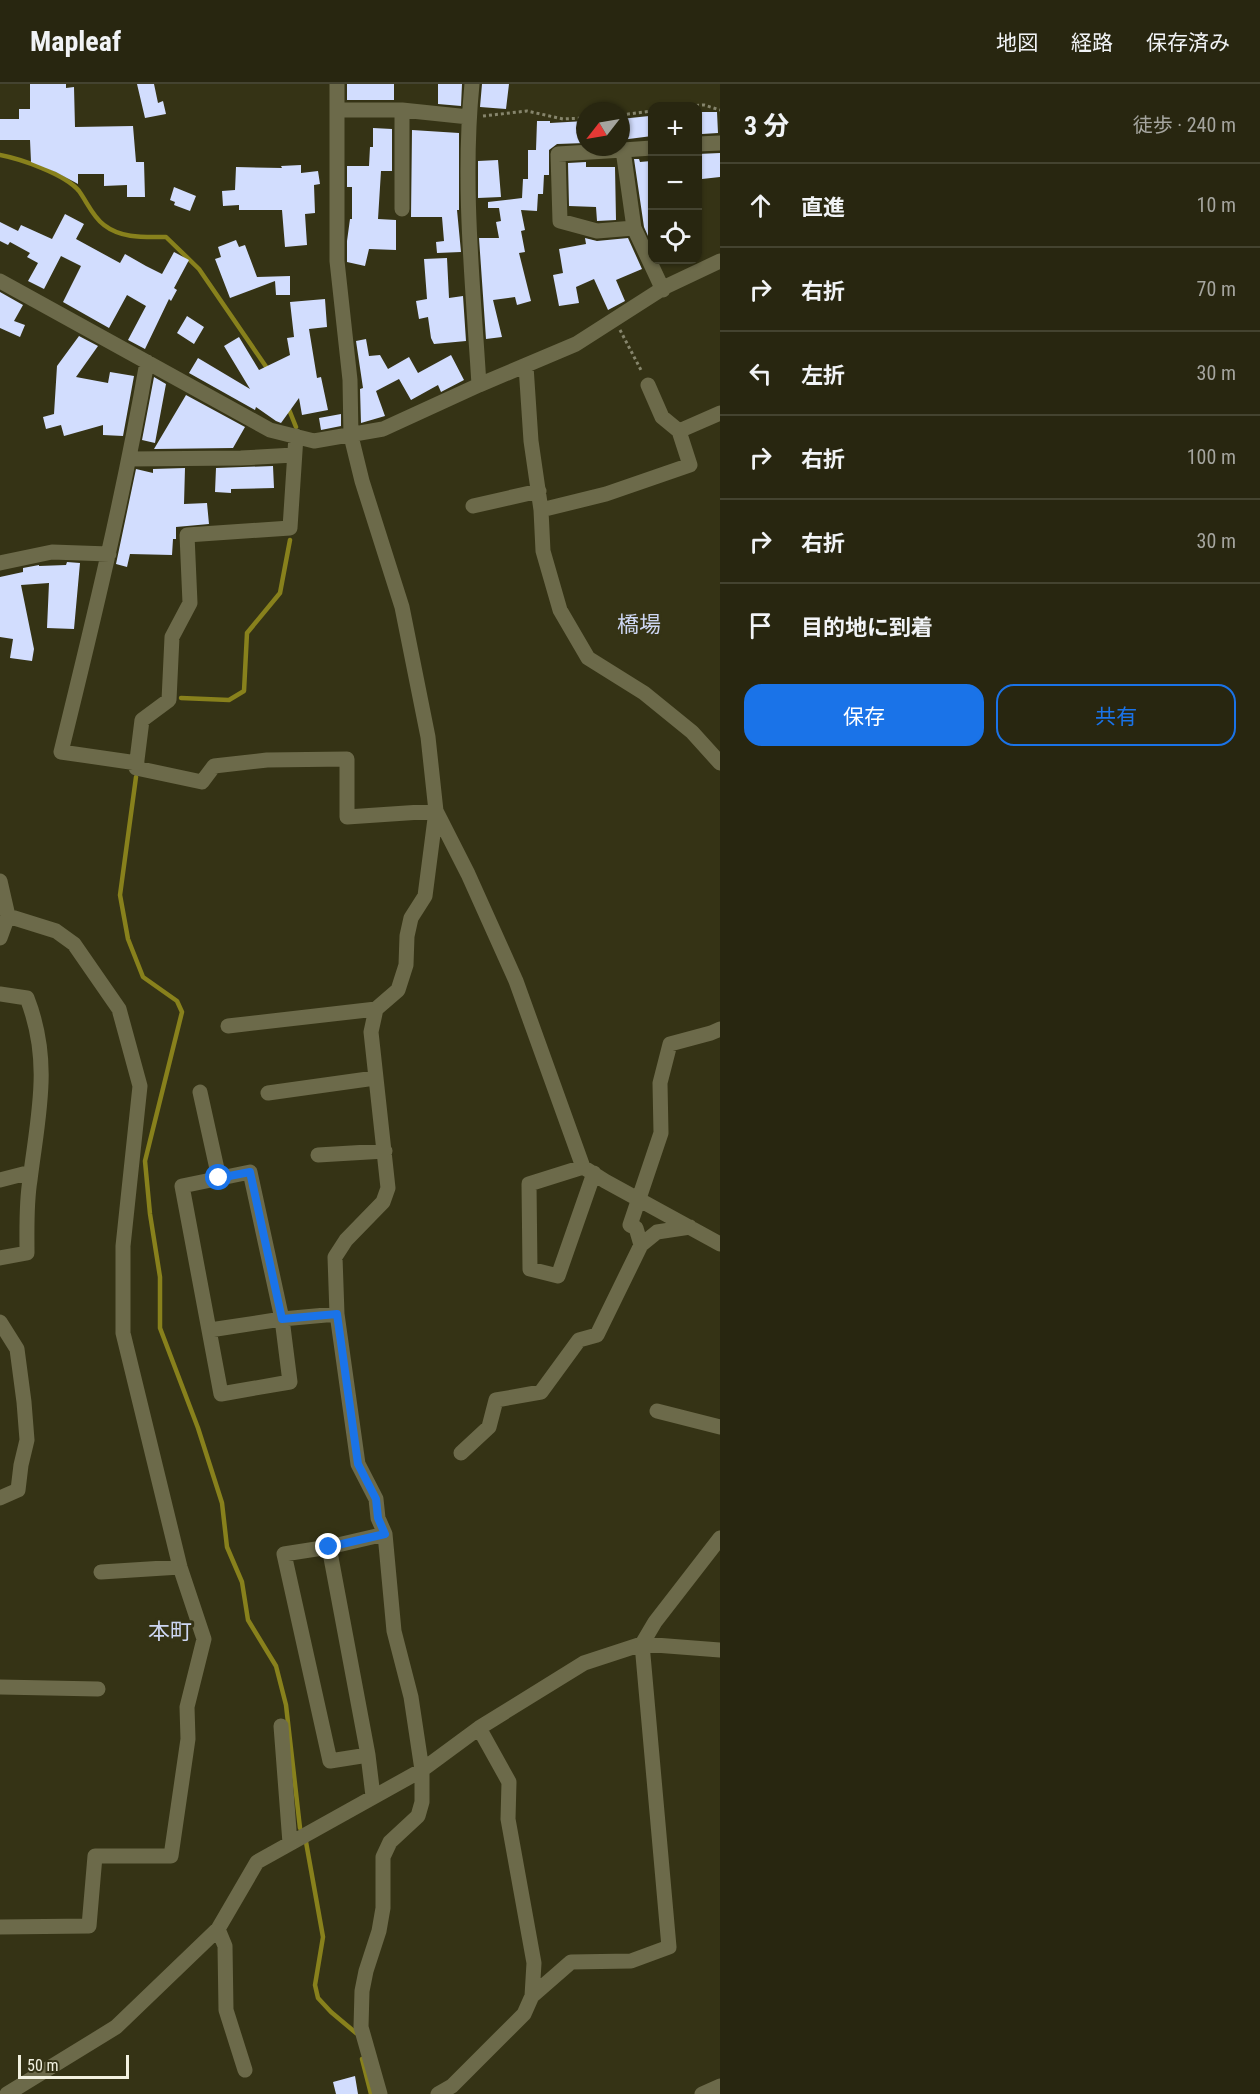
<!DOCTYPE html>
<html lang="ja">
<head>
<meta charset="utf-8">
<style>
	body { margin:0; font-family:"Roboto Condensed","Noto Sans JP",sans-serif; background:#34321e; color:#f1f3f6 }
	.controls { position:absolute; right:18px; top:18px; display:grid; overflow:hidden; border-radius:12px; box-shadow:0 2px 4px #0004 }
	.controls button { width:54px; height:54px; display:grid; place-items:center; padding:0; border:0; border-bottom:2px solid #444330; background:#282610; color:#f1f3f6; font:30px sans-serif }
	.compass { position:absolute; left:576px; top:18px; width:54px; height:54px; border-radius:50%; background:#282610; box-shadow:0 2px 4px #0004; rotate:239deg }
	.scale { position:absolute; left:18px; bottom:15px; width:111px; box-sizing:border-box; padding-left:6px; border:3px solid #f2f1e0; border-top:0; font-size:16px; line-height:21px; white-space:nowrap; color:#f2f1e0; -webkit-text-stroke:4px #353315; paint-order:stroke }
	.stop { position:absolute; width:18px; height:18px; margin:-14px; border:4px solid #1a73e8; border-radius:50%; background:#fff }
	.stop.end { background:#1a73e8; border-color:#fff; box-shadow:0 2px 6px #0008 }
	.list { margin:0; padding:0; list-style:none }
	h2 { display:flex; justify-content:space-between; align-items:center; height:78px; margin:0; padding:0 24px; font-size:26px }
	h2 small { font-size:20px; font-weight:400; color:#a5a59f }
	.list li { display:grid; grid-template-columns:39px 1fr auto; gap:18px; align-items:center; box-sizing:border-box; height:84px; padding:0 24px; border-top:2px solid #444330 }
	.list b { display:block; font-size:22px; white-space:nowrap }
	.list em { font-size:20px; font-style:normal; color:#a5a59f }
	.actions { display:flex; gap:12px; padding:18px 24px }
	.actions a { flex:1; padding:14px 0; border:2px solid #1a73e8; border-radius:18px; text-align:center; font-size:21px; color:#1a73e8 }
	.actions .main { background:#1a73e8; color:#fff }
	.icon { flex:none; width:33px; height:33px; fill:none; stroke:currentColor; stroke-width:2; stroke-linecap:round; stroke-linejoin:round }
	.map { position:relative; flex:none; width:720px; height:2010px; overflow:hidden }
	header { display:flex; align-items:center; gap:36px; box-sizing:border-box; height:84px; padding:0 30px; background:#282610; border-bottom:2px solid #444330 }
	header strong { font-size:28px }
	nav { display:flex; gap:33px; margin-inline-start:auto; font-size:21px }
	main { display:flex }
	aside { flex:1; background:#282610 }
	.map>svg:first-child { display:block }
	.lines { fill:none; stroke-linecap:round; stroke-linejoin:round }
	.stream { stroke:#88811c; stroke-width:4.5 }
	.building { fill:#d2ddfe }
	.path { stroke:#86856c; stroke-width:3; stroke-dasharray:3 3; stroke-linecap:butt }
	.minor { stroke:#6c6a4a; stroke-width:15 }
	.route { stroke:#1a73e8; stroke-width:8 }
	.labels { text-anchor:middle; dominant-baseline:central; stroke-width:6; stroke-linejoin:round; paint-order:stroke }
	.neighbourhood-label { font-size:22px; fill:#ced7f3; stroke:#353315 }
</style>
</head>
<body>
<header>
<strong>Mapleaf</strong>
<nav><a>地図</a><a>経路</a><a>保存済み</a></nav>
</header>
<main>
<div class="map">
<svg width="720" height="2010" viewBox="0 0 720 2010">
	<rect width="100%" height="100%" fill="#353315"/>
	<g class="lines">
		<path class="stream" d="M0 71C21 75 65 90 79 107 87 118 93 133 104 141 122 155 145 153 166 153L199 185 269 287
			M288 323 296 343
			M181 614 229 616 244 607 247 549 280 509 290 456
			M136 693 120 811 128 855 143 893 177 917 182 928 145 1077 150 1130 160 1193V1244L198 1344 222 1419 227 1463 242 1498 248 1536 276 1582 286 1621 300 1744
			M306 1758 323 1853 315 1901 318 1914 331 1928 356 1949
			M362 1975 371 2010"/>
	</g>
	<path class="building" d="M30 0H66V4L74 3 75 43 133 42 136 78H144L145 113H127V101L104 102V90H78V100L56 88 31 78 30 56H0V35H19V25H30Z
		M137 0H154L158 19 163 17 166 30 145 34Z
		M347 0H394V16H347Z
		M438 0H462L461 22 438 20Z
		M482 0H509L506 25 480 23Z
		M698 28H717L718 49 702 50V42H698Z
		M649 32 652 52 621 56V35Z
		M537 37H550V39L585 37V59L557 60 549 66V91H544L543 110H538L537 127 521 126 525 146 521 147 525 168 519 169 531 217 517 221 515 213 493 216 502 253 486 255 479 154H499L496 138 501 137 499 124H488V118L522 114 523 95H528V66H536Z
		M373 44 392 45V87H381L378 135 396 136V166L369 165 365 182 347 178V157L350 135H352V103H347V82H369L370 63H373Z
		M412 46 459 49V126H457L461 168 437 169 436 158 444 157 442 133H411Z
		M720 69V93L702 95 698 70Z
		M634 75H639L640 78 651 77 652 161 644 143Z
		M498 76 501 113 478 114V77Z
		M586 78V83H615L616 136 597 137 596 123 569 122 568 79Z
		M301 81V89L318 87 320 100 314 101 315 129 305 130 307 161 285 163 282 126H239V121L223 122 222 107 235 106 236 83 282 84 281 82Z
		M174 103 196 112 190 127 174 121 175 118 170 116Z
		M65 130 84 140 76 155 120 179 125 170 146 182V183V182L162 190 174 168 189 176 174 204 177 206 171 217 169 215 145 265 128 256 146 222 127 211 109 244 63 218 81 182 61 172 44 205 28 197 38 179 27 173 30 169 10 158 8 161 0 157V138L18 147 21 141 52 155Z
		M585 154 597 157 628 154 642 185 616 196 625 217 608 226 594 195 576 203 579 219 559 222 553 191 563 189 559 165 586 160Z
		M236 156 239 163 245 161 257 193 290 192V211H276L275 197 230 214 215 175 221 173 218 163Z
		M447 174 449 214 463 212 466 257 434 260 431 254 428 233 419 235 416 217 427 215 424 175Z
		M0 208 23 221 14 237 25 241 20 253 0 244Z
		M325 215 327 243 309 245 317 294 321 293 328 326 302 331 299 314 281 339 276 337 256 323 255 326 189 289 198 274 250 305 224 262 239 253 259 286 290 271 287 254 294 253 290 218Z
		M187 232 204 243 194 260 177 249Z
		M79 252 98 262 76 293 108 299 110 288 134 292 123 352 103 351V341L64 352 61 341 46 345 43 333 54 330 57 282Z
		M366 255 369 272 380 271 388 285 409 273 418 289 451 271 464 296 441 308 438 301 411 316 399 295 376 307 385 332 361 339 360 305 363 304 356 257Z
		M154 293 166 300 155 359 142 356Z
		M186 311 245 343 233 364 154 365Z
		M341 330V342L321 346 319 334Z
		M273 382 274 404 231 405V409L215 408 216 384Z
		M185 384 184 420 207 419 209 440 176 443V455H173L172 471 130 470 127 483 116 480 136 385 153 389V385Z
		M67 478 80 479 74 545 47 544 49 499 21 501 34 565 32 577 10 574 13 555 0 553V493L23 488V484L39 481V482L66 481Z
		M355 1992 358 2010H336L333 1998Z"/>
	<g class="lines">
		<path class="path" d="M684 22 704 21 720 26
			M621 31 652 27
			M483 32 527 27 563 35 585 34
			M620 246 642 288"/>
		<path class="minor" d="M337 0V177L350 296 351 352 362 397 402 523 428 653 436 727 468 790 516 897 583 1083 605 1097 720 1160
			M472 0C462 100 473 201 479 301
			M338 26H402L469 33
			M402 26V125
			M698 60 720 59
			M623 66 652 64
			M634 144 597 147 560 137 558 70 623 66 634 144 663 206
			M0 197 270 346 314 357 383 345 479 301 576 260 665 203 720 177
			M526 282 531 357 541 426 543 467 560 526 588 574 644 609 692 648 720 679
			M648 301 662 333 679 347
			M296 352 290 444 187 451 190 519 172 553 169 616 142 636 136 684 202 698 214 682 267 676 347 675V733L436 727 425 812 411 834 407 852 406 881 398 906 376 925 371 948 388 1104 383 1118 346 1156 335 1173 337 1230 358 1380 376 1415 378 1434 385 1450 394 1547 411 1613 422 1686V1718L418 1732 390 1758 383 1773V1824L379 1847 366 1887 362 1907 361 1943 380 2010
			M130 375 241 374 294 371
			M473 422 539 407
			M541 426 606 410 690 381 679 347 720 329
			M0 479 52 468 109 470
			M137 679 61 668C93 538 124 410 147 278
			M0 797 8 832 56 847 74 860 119 925 140 1002 123 1162V1249L180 1483 204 1555 187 1623 188 1655 171 1772H95L89 1842 0 1843
			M0 854 8 832
			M0 910 27 914C52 978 38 1031 30 1096 26 1120 27 1145 27 1169L0 1174
			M228 942 376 925
			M200 1008 219 1094
			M268 1009 375 994
			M318 1071 385 1067
			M583 1083 529 1100 530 1185 558 1192 594 1089
			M250 1088 282 1235 290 1298 221 1310 182 1102Z
			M0 1096 31 1088
			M641 1161 636 1144 630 1141 661 1049 660 999 670 960 711 949 720 945
			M0 1238 17 1265 24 1318 27 1356 21 1381 18 1406 0 1414
			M210 1246 282 1235 337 1230
			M657 1327 720 1343
			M461 1369 489 1343 496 1316 541 1308 579 1256 597 1251 641 1161 657 1148 690 1143
			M329 1463 284 1470 330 1677 368 1671
			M101 1488 180 1483
			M0 1603 98 1605
			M281 1642 290 1759
			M373 1712 368 1671 329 1463 385 1450
			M218 1845 225 1862 226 1926 245 1986
			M532 1912 571 1878 631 1877 669 1863 642 1560 655 1538 720 1454
			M7 2010 116 1943 218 1845 257 1778 422 1686 479 1644 584 1579 642 1560 720 1566
			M438 2010 452 2002 524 1930 532 1912 534 1879 508 1735 509 1698 479 1644
			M702 2010 720 2002"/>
	</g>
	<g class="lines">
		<path class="route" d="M219 1094 250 1088 282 1235 337 1230 358 1380 376 1415 378 1434 385 1450 329 1463"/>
	</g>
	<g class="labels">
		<g class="neighbourhood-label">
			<text x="639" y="540">橋場</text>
			<text x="170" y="1547">本町</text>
		</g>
	</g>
</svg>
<div class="controls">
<button>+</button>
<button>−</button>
<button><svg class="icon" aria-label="locate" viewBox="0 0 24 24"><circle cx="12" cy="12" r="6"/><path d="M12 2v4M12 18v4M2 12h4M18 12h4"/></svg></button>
</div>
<svg class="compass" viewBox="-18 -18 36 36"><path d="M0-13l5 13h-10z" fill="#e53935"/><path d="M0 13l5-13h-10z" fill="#a5a59f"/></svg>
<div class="scale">50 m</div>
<div class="stop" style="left:219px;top:1094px"></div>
<div class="stop end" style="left:329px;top:1463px"></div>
</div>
<aside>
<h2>3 分<small>徒歩 · 240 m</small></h2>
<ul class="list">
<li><svg class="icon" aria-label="ahead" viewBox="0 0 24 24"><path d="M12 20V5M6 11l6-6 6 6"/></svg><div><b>直進</b></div><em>10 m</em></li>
<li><svg class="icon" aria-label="right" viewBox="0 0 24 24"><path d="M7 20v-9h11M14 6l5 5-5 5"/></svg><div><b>右折</b></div><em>70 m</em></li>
<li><svg class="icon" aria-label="left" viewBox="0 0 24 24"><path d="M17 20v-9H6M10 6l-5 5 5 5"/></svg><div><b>左折</b></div><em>30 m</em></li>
<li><svg class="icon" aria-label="right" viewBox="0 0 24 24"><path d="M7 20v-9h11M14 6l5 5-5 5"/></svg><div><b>右折</b></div><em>100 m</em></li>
<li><svg class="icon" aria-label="right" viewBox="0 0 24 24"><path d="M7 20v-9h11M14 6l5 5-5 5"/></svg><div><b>右折</b></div><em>30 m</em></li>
<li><svg class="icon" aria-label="arrive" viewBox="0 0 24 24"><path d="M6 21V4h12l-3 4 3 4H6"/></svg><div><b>目的地に到着</b></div></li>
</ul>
<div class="actions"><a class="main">保存</a><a>共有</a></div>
</aside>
</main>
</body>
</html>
